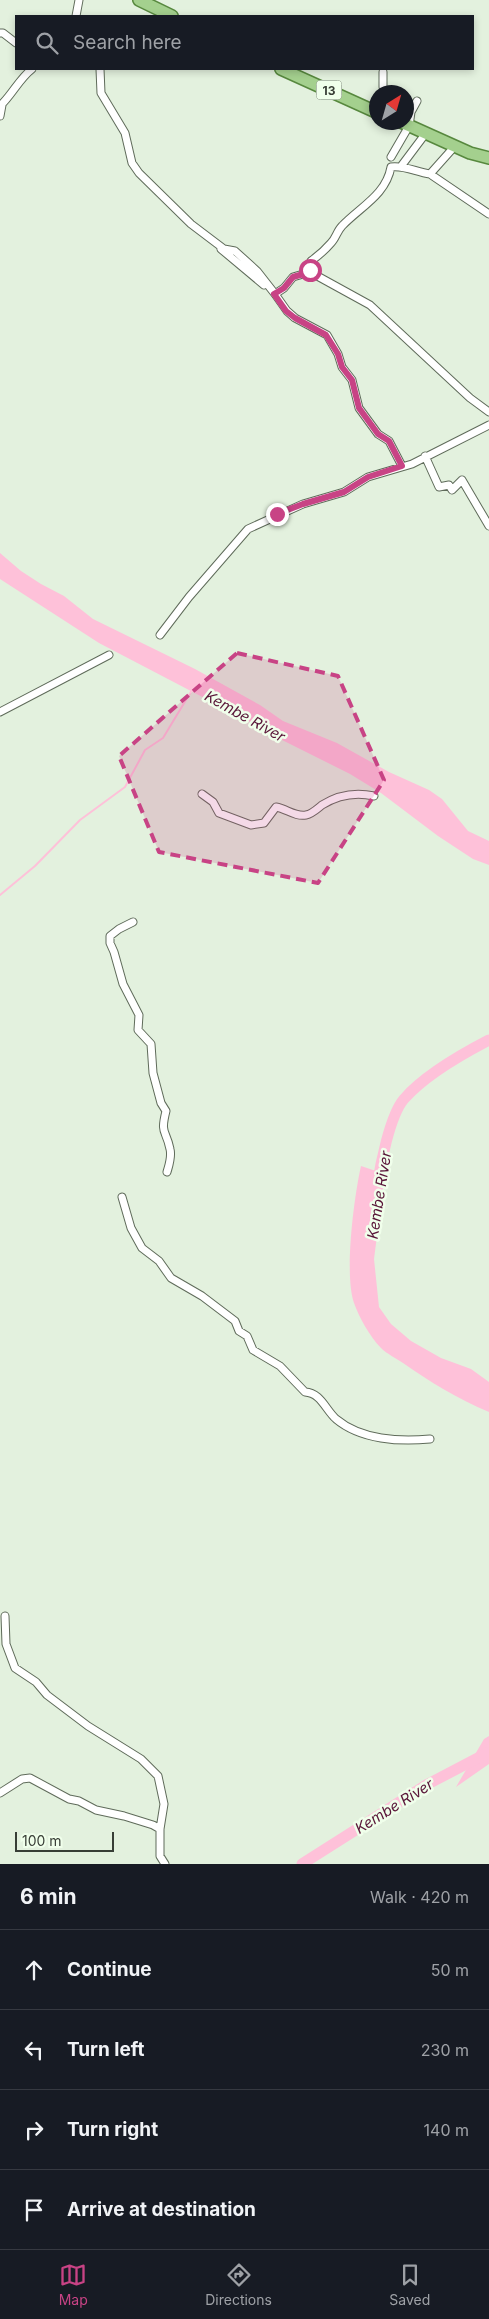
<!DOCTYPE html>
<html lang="en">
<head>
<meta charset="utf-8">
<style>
	body { margin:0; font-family:Inter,sans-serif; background:#20242c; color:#f1f3f6 }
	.compass { position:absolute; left:369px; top:85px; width:45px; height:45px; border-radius:50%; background:#171b24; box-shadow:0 2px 8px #0003; rotate:37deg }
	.scale { position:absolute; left:15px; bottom:12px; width:99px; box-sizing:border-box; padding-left:5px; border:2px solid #383e36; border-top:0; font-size:14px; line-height:18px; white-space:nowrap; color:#383e36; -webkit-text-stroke:4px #f0ffeb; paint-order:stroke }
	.stop { position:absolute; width:15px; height:15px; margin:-11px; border:4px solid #c84385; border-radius:50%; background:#fff }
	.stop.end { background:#c84385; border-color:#fff; box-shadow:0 1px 5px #0008 }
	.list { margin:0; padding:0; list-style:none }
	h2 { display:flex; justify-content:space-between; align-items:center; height:65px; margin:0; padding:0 20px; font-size:21px }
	h2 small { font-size:16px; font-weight:400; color:#9ea1a6 }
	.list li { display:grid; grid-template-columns:32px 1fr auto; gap:15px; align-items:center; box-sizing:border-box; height:80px; padding:0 20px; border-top:1px solid #363941 }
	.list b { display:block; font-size:19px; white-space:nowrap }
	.list em { font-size:16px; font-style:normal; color:#9ea1a6 }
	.icon { flex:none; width:28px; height:28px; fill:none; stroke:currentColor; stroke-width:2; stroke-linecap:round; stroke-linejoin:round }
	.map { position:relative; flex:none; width:489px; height:1864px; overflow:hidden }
	.search { position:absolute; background:#171b24; box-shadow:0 2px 8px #0003; left:15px; right:15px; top:15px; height:55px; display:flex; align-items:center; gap:12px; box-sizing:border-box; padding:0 18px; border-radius:0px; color:#9ea1a6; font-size:19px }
	.sheet { height:385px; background:#171b24 }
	nav { display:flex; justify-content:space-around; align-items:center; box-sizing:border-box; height:70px; border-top:1px solid #363941; background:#171b24; font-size:14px; color:#9ea1a6 }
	nav a { display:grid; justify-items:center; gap:2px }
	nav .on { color:#c84385 }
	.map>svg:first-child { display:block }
	.water { fill:#fec1d9 }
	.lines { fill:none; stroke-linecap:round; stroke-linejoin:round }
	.stream { stroke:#fec1d9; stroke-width:2 }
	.river { stroke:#fec1d9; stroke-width:11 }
	.minor-casing { stroke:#5f6b5a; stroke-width:9 }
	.primary-casing { stroke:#57883e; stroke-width:14 }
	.minor { stroke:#fff; stroke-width:7 }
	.primary { stroke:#a4d08e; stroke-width:11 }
	.route { stroke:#c84385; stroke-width:6 }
	.marked { fill:#c84385; fill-opacity:0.2; stroke:#c84385; stroke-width:4; stroke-dasharray:10 6; stroke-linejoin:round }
	.labels { text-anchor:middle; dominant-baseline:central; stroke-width:5; stroke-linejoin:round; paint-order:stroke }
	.shield { fill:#f0ffeb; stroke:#6f786c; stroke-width:1 }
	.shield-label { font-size:12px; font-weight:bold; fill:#383e36 }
	.water-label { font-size:15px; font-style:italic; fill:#591538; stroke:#f0ffeb }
</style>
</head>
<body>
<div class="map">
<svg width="489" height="1864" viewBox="0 0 489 1864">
	<rect width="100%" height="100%" fill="#e3f1de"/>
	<path class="water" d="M0 553 21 571 41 584 64 596 93 619 195 669 260 705 283 721 337 743 389 772 429 790 442 799 468 831 489 841V865L473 859 438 836 381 793 350 774 282 740 258 726 99 643 0 579Z
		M361 1166 385 1174 374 1259 379 1307 391 1324 411 1341 441 1358 471 1369 489 1382V1412C458 1399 430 1382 403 1363 396 1358 387 1354 381 1348 370 1337 359 1317 354 1303 344 1274 354 1197 361 1166Z
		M489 1736V1764L456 1787 484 1739Z"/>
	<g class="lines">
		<path class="stream" d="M0 895 35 866 80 820 125 787 145 750 163 738 192 690"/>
		<path class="river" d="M377 1187C380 1166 390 1115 404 1099 424 1076 462 1054 489 1040
			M302 1864 428 1784 489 1752"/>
		<g class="minor-casing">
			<path id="minor" d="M76 16 79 0
				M0 33H3L16 43
				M100 69 101 93 125 133 132 163 139 173 191 224 224 249 235 251 257 271 275 294 284 288 293 277 310 272 370 305 470 398 489 412
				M383 72V87L387 92
				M0 106C12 95 19 79 32 69
				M0 116 2 105
				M391 157 409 126 411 112 417 101
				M402 165 426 133
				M430 174 489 214
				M221 249 264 285
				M310 272 311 261C318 256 325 250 331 243 336 238 337 231 342 226 360 207 386 195 391 167 404 165 416 172 430 174L455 146
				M275 294 287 311 295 318 327 335 338 354 342 367 352 380 359 408 378 434 389 441 402 466
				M425 456 439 487 449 485 452 490 462 480 489 526
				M160 635 189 597 248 529 303 504 344 492 368 477 412 464 489 425
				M0 712 109 655
				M202 794 213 802 219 813 251 825 264 823 276 807C287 809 295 817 306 815 312 814 317 809 322 805 338 795 356 792 374 796
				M133 922 119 929 110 936V943L114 952 123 984 139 1015 138 1030 151 1044 153 1073 161 1103 166 1111C160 1135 166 1129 170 1149 172 1157 169 1165 167 1172
				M122 1197 131 1228 142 1248 159 1261 171 1278 202 1296 235 1321 239 1331 247 1336 253 1350 280 1366 305 1392C321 1393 325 1409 336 1419 361 1440 400 1442 430 1439
				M5 1616 6 1644 15 1668 36 1682 47 1695 88 1726 141 1759 158 1776 164 1804 160 1829V1856L165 1864
				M0 1793 22 1779 30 1778 69 1799 79 1801 96 1810 124 1816 153 1825 160 1829"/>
		</g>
		<g class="primary-casing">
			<path id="primary" d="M139 0 172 16
				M281 69 376 112
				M401 122 470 153 489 158"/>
		</g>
		<use href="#minor" class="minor"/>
		<use href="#primary" class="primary"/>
	</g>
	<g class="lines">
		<path class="route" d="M277 514 303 504 344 492 368 477 402 466 389 441 378 434 359 408 352 380 342 367 338 354 326 335 295 318 286 311 274 294 284 288 293 277 310 272V270"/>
	</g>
	<path class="marked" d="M237 653 338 676 384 780 318 883 159 852 119 756Z"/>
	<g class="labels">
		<rect class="shield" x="316.5" y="80.5" width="25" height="19" rx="4"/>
		<g class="shield-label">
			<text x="329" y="90">13</text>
		</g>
		<g class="water-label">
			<text transform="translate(245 716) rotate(29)">Kembe River</text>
			<text transform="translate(379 1195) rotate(-81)">Kembe River</text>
			<text transform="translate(394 1806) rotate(-32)">Kembe River</text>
		</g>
	</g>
</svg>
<svg class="compass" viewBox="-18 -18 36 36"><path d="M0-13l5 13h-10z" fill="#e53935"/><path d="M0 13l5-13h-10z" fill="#9ea1a6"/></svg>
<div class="scale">100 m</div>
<div class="stop" style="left:310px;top:270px"></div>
<div class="stop end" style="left:277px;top:514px"></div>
<div class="search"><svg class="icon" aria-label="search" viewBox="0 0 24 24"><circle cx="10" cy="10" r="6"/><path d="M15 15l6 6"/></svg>Search here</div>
</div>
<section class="sheet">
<h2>6 min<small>Walk · 420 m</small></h2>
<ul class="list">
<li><svg class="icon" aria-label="ahead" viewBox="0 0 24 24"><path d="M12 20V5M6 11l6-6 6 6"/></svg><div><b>Continue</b></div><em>50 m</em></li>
<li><svg class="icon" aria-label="left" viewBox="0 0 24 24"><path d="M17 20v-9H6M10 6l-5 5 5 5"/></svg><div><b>Turn left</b></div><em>230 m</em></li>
<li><svg class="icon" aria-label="right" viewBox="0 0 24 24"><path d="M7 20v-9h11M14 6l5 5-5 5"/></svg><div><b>Turn right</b></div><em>140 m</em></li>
<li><svg class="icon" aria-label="arrive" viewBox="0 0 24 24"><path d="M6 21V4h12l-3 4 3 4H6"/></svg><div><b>Arrive at destination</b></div></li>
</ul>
</section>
<nav>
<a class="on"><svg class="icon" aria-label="map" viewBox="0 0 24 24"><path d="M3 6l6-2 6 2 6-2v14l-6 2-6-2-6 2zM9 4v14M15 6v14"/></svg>Map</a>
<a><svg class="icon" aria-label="directions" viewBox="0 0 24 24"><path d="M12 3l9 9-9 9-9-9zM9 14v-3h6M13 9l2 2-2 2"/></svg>Directions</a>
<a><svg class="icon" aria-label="saved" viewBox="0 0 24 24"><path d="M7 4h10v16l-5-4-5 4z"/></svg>Saved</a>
</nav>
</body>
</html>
